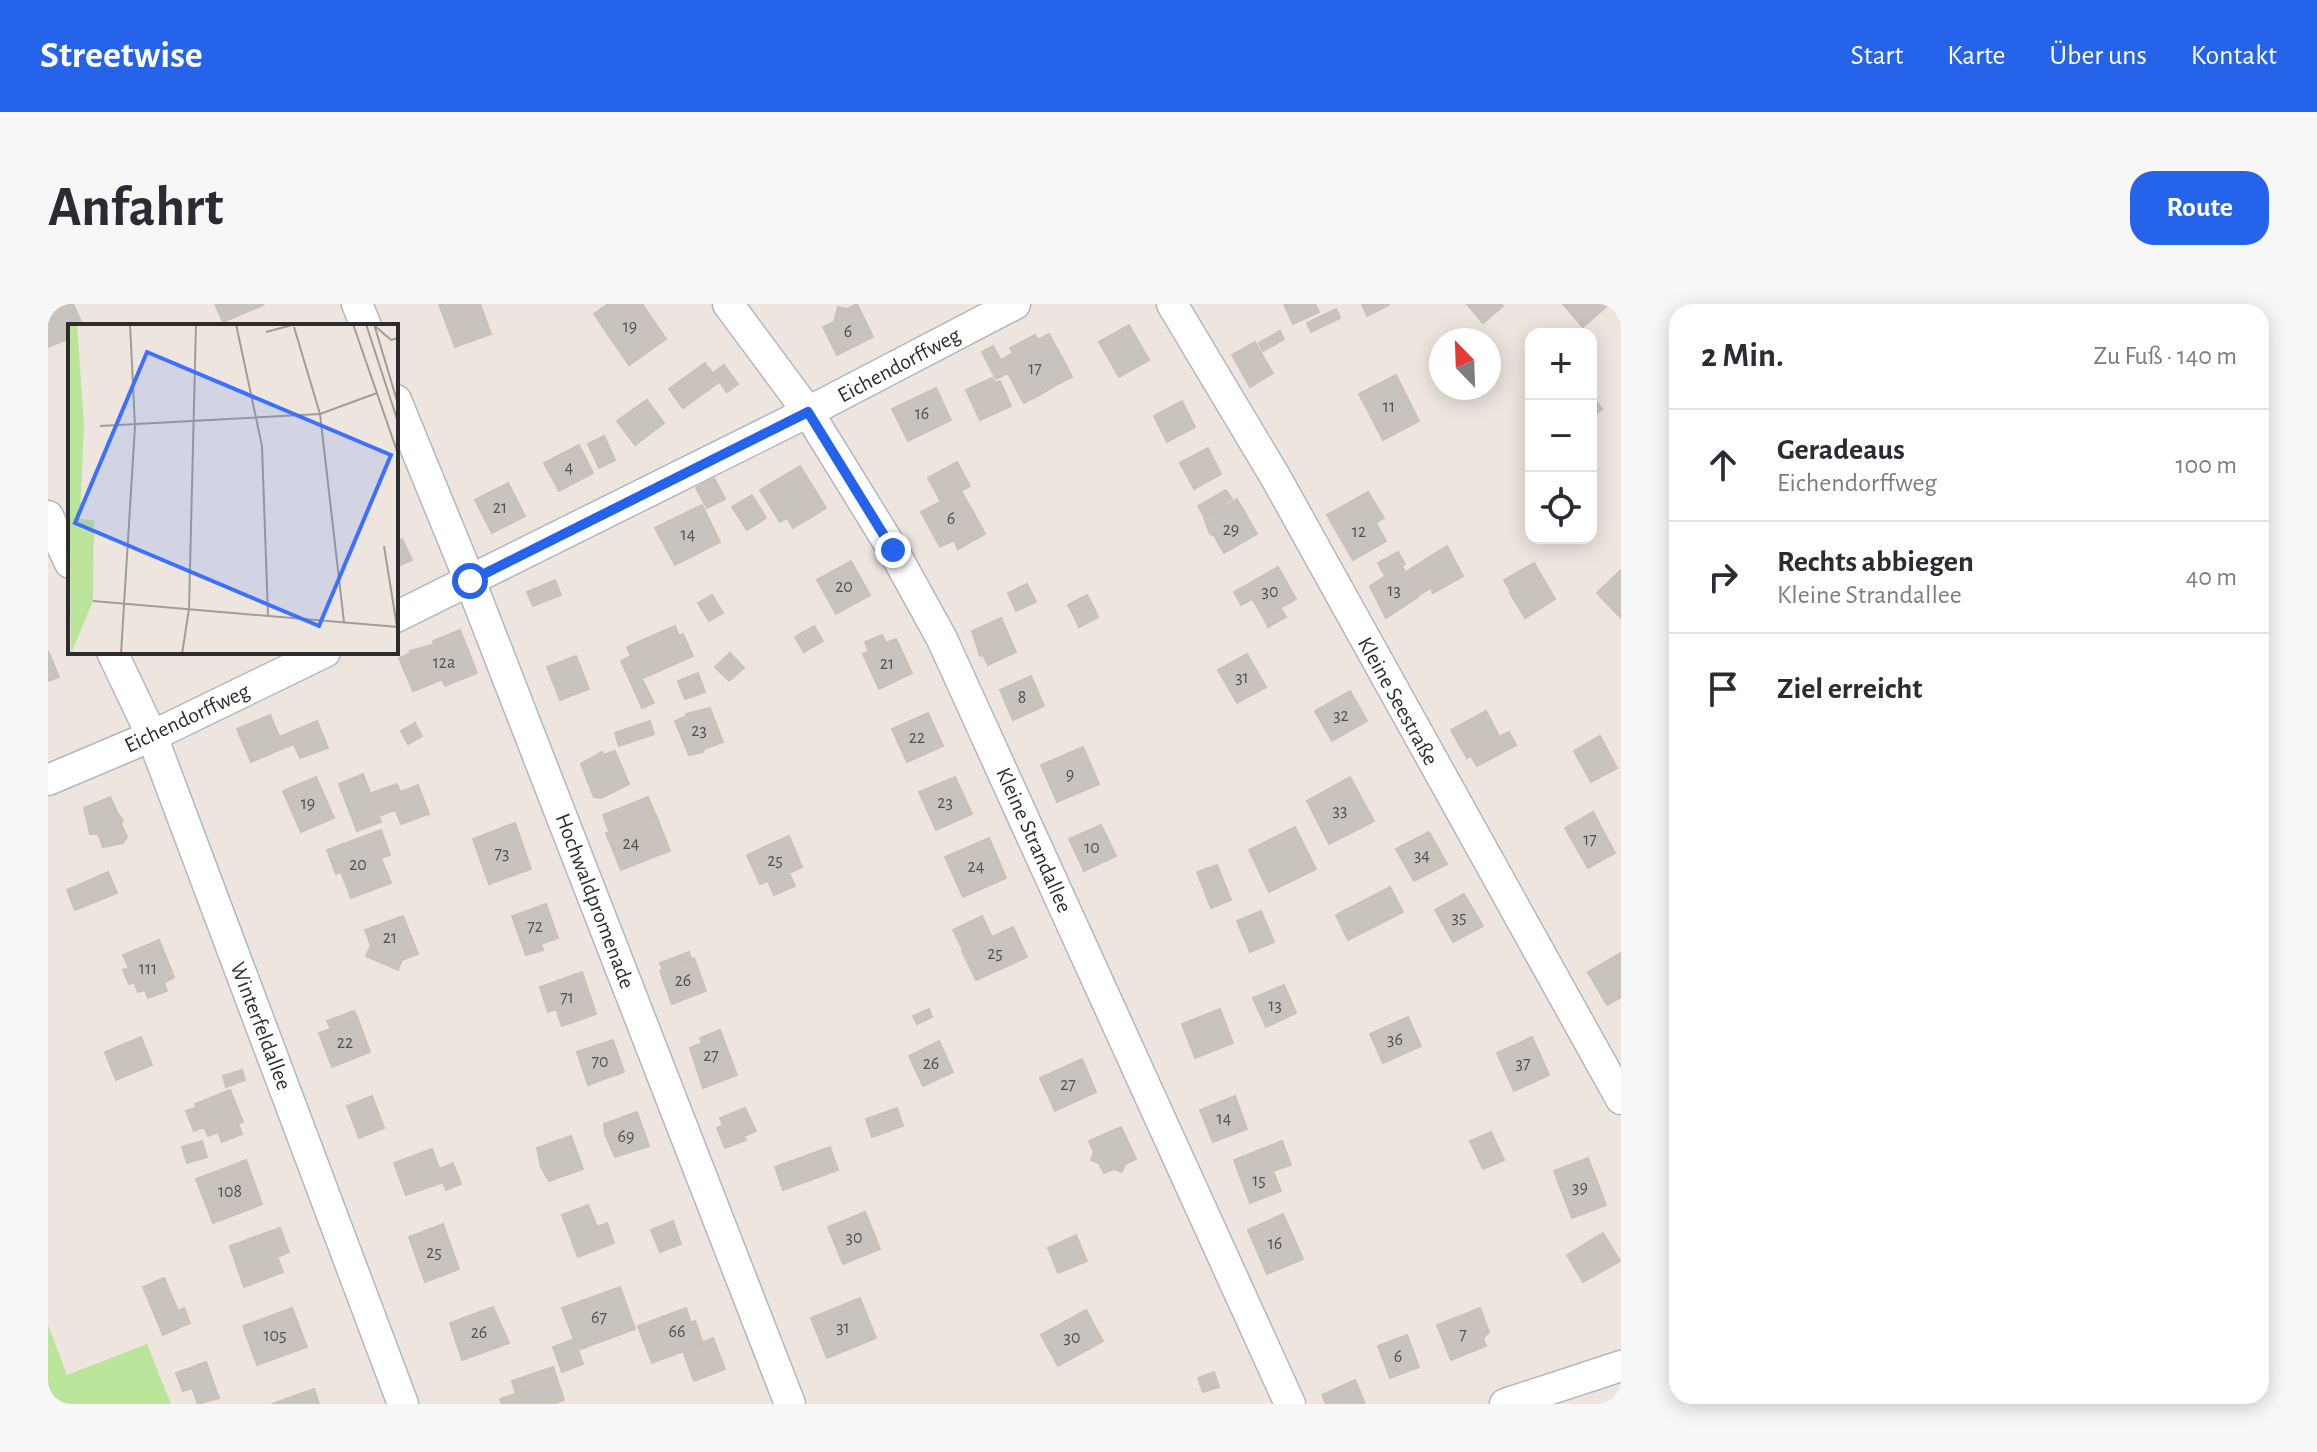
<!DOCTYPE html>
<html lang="de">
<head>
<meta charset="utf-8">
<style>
	body { margin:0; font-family:"Alegreya Sans",sans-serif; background:#f7f7f7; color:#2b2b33 }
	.controls { position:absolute; right:24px; top:24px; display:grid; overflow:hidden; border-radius:16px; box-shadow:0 4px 20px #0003 }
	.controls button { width:72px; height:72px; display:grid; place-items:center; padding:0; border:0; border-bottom:2px solid #e1e1e2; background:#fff; color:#2b2b33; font:40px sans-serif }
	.compass { position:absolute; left:1381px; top:24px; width:72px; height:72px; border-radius:50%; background:#fff; box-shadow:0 4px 20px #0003; rotate:337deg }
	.stop { position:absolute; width:24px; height:24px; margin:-18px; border:6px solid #2563eb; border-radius:50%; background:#fff }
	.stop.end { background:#2563eb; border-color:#fff; box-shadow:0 2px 8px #0008 }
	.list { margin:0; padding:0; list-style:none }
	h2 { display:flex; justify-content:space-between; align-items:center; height:104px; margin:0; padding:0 32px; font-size:34px }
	h2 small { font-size:26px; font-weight:400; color:#7c7c81 }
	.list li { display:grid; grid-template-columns:52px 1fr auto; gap:24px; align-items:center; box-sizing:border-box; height:112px; padding:0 32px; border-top:2px solid #e1e1e2 }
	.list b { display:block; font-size:30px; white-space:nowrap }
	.list p { margin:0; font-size:26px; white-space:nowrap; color:#7c7c81 }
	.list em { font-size:26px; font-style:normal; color:#7c7c81 }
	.icon { flex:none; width:44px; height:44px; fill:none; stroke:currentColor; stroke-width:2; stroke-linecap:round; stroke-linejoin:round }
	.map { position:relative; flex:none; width:1573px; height:1100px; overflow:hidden; border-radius:24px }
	header { display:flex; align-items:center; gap:48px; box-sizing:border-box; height:112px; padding:0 40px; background:#2563eb; color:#fff }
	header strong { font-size:38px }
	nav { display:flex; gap:44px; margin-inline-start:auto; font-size:28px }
	.intro { display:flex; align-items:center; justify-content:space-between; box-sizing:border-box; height:192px; padding:0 48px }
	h1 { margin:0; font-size:56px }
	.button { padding:20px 36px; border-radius:24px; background:#2563eb; color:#fff; font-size:28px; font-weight:700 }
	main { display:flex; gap:48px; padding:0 48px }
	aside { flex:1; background:#fff; border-radius:24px; box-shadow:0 4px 20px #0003 }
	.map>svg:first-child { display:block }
	.green { fill:#bae49a }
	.building { fill:#c9c3be; stroke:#c9c2b8; stroke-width:2 }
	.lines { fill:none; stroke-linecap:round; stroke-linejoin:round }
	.street-casing { stroke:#b2b6bf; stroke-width:33 }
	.street { stroke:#fff; stroke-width:30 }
	.route { stroke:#2563eb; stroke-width:10 }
	.labels { text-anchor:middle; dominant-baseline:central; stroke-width:6; stroke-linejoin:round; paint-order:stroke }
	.number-label { font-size:18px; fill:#535250 }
	.street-label { font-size:22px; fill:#2c2c2c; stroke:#fff }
	.inset-road { fill:none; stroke:#a09c97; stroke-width:2 }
	.view { fill:#3d70fc; fill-opacity:0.15; stroke:#3d70fc; stroke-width:4 }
	.inset-edge { fill:none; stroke:#2c2c2c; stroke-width:4 }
</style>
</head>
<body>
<header>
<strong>Streetwise</strong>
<nav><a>Start</a><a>Karte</a><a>Über uns</a><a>Kontakt</a></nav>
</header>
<div class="intro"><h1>Anfahrt</h1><a class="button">Route</a></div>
<main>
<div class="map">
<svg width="1573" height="1100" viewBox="0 0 1573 1100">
	<rect width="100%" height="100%" fill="#eee6de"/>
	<path class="green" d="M0 1021 19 1071 99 1040 123 1100H0Z"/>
	<path class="building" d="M0 0H25L35 22H22V34L0 43Z
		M167 0H214L215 1 175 18Z
		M391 0H432L443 30 407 43Z
		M560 0H594L618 35 581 61 546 10Z
		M809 0 825 33 789 51 775 23 786 18 790 3 799 5Z
		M1236 0H1267L1271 8 1245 20Z
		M1314 0H1340L1341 1 1319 12Z
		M1419 0H1453L1455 2 1435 19Z
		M1515 0H1561L1535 23Z
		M1288 5 1292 14 1263 28 1259 19Z
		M1081 21 1101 56 1071 73 1051 38Z
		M1232 27 1236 35 1215 47 1211 39Z
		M1001 30 1018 61 1008 81 991 91 988 85 973 94 953 56 965 49 962 44 987 31 989 36Z
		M1207 38 1216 54 1193 67 1184 51Z
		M945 42 960 69 948 75 934 48Z
		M1216 54 1225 69 1202 83 1193 67Z
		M657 59 671 78 635 104 621 85Z
		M676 61 690 80 679 88 665 69Z
		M1018 61 1024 73 1008 81Z
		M1348 71 1371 117 1335 136 1311 90Z
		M944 74 947 79 952 77 963 102 932 116 918 86Z
		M888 84 903 116 860 137 844 105Z
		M988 85 991 91 976 99 973 94Z
		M1543 91 1554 105 1543 113Z
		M599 96 616 119 587 141 569 117Z
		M1134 97 1147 123 1119 138 1106 112Z
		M556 132 567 156 551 164 540 140Z
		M531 141 545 169 511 187 496 159Z
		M1160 144 1173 170 1146 185 1132 159Z
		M909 158 922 182 893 198 880 174Z
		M752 162 778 204 760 215 754 205 732 218 712 186Z
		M666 174 677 195 659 204 648 184Z
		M460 179 477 212 444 229 427 196Z
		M1178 186 1184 195 1156 212 1150 202Z
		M913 187 933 222 921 228 926 236 910 245 906 236 892 243 873 208Z
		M1320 188 1336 214 1328 219 1338 237 1305 256 1279 211Z
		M704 191 718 214 699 226 684 203Z
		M1189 195 1209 230 1176 249 1166 231 1162 230 1156 214Z
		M654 201 672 238 627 261 607 224Z
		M754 205 760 215 745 224 739 214Z
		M933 222 937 230 926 236 921 228Z
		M354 235 364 256 348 263V238Z
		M1399 242 1415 272 1385 289 1383 284 1369 292 1358 268Z
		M1350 248 1357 260 1337 272 1330 259Z
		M803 257 822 291 788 310 769 276Z
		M1486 259 1493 271 1463 288 1456 276Z
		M1354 262 1370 293 1338 314 1322 282Z
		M1230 263 1248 295 1215 313 1197 282Z
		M1573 266V314L1549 289Z
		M1493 271 1507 295 1477 314 1462 289Z
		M507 276 513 291 485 302 479 288Z
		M979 280 988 298 968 307 960 289Z
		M1197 282 1204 295 1193 301 1186 288Z
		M664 291 675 309 661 317 650 299Z
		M1039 291 1045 302 1026 312 1020 301Z
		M1045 302 1050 313 1031 323 1026 312Z
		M1232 303 1238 313 1220 323 1215 313Z
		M953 314 968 348 940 361 935 351 932 352 924 327Z
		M627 322 631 332 635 330 645 352 627 360 613 328Z
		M766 322 775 337 756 348 747 333Z
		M412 326 429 369 397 382 394 375 376 383 362 347 387 340 385 337Z
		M613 328 627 360 593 375 579 343Z
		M834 331 838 339 848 335 864 369 831 385 815 350 821 347 817 338Z
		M0 347 11 373 0 377Z
		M363 349 376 383 365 387 351 354Z
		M682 349 696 364 681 377 667 363Z
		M1199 350 1218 383 1189 399 1170 366Z
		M528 352 541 385 512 396 499 363Z
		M583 352 589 365 579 370 573 357Z
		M589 365 606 399 594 404 579 370Z
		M650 369 657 388 637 395 630 377Z
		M983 372 996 402 965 416 952 386Z
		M1302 387 1319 417 1284 437 1267 407Z
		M662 404 675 438 656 445 655 448 641 451 627 417 639 412 638 410Z
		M1438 407 1453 436 1419 454 1403 426Z
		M880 409 895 442 859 458 844 425Z
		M222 411 236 444 203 458 189 425Z
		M269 417 280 444 252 454 246 440 236 444 231 433Z
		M602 417 606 430 571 442 567 429Z
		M367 419 374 432 360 440 353 427Z
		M1461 428 1468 441 1429 462 1423 452 1453 436 1451 433Z
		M1552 432 1569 464 1543 478 1526 447Z
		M1035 443 1051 480 1009 498 993 461Z
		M567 447 581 480 553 494 546 493 533 460 554 448 555 451Z
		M315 470 333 518 309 527 291 480Z
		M268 473 286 514 253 528 235 487Z
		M907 473 924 510 888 526 871 488Z
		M1302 473 1326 517 1281 540 1259 497Z
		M349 480 352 488 342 492 347 506 331 512 323 489Z
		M370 481 381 510 353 520 342 492Z
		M62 493 70 510 75 516 73 520 79 533 75 539 55 543 50 530H42L36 504Z
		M600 493 607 510 561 527 555 511Z
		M1545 508 1567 549 1540 564 1517 524Z
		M608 511 622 547 608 552 594 517Z
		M593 515 608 552 573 566 558 529Z
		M467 519 483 565 441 580 425 535Z
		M1053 521 1068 552 1036 567 1021 535Z
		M1247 523 1268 565 1221 588 1201 546Z
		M333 526 342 551 333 554 343 579 303 594 293 568 288 570 279 546Z
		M1381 528 1399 560 1366 577 1348 545Z
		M741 532 754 563 741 569 747 582 726 591 720 577 712 580 699 551Z
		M941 534 958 574 915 593 897 553Z
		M1169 561 1183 596 1163 604 1149 568Z
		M60 568 69 589 27 606 19 586Z
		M1342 583 1355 608 1300 636 1288 611Z
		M1416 590 1435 622 1405 638 1387 606Z
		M498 600 510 634 493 640 495 646 478 651 464 612Z
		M1213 607 1226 638 1202 648 1189 617Z
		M355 612 370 650 354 656 350 666 318 652 323 642 317 626Z
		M934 612 944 633 915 646 905 626Z
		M965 623 979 653 928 676 914 647Z
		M111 636 126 673 116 679 119 687 100 694 97 686 90 688 86 678 81 680 75 666 81 664 75 651Z
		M641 648 643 655 615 666 612 659Z
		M1573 649V693L1559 701 1540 668Z
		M646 654 658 687 624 700 612 667Z
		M534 668 548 710 514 722 508 705 500 708 492 683Z
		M1236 681 1248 709 1218 723 1205 694Z
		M881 705 884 713 869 720 865 712Z
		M1172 705 1185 739 1147 754 1134 720Z
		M306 707 310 715 283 725 279 717Z
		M1360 713 1373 742 1335 759 1322 730Z
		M310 715 322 748 284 763 271 729Z
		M672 726 689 771 655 784 642 744 654 739 652 734Z
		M93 733 104 761 68 776 57 748Z
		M1484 733 1501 771 1466 787 1449 749Z
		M565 736 576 768 540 781 529 748Z
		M891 737 905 768 875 782 861 752Z
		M1034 755 1048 788 1007 807 992 774Z
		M194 766 197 776 178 783 175 772Z
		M182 786 195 818 160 832 147 800Z
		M324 792 336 824 311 834 299 802Z
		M1187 792 1199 825 1165 838 1152 806Z
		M149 803 156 823 146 827 138 807Z
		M697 804 708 827 696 832 698 836 677 844 669 824 675 821 672 814Z
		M849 804 855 822 824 833 818 815Z
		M589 808 601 842 567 853 557 830 556 820Z
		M190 820 194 830 174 838 170 828Z
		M1073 823 1088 855 1077 860 1074 868 1066 865 1056 869 1051 859 1043 856 1046 848 1041 837Z
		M1443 828 1456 856 1435 865 1422 837Z
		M523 832 535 865 501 877 493 863 489 844Z
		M154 837 159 853 139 859 134 843Z
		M1234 837 1243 861 1225 867 1233 887 1202 899 1186 856Z
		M782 843 790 866 735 886 727 863Z
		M384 845 396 878 358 891 346 859Z
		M1540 854 1558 901 1524 914 1506 867Z
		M198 856 214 900 207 903 194 868 178 874 175 865Z
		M405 859 413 880 398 886 391 865Z
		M175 865 178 874 194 868 207 903 173 916 156 872Z
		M156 872 173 916 165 919 148 875Z
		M540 901 549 923 559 919 566 939 530 953 514 911Z
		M817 908 832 945 795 960 780 923Z
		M1235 910 1255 955 1219 970 1200 926Z
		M625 917 633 940 612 948 603 926Z
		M395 920 411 965 377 978 361 933Z
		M232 924 241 948 229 953 220 928Z
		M220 928 235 968 196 983 182 942Z
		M1555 929 1572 957 1535 978 1519 951Z
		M1028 931 1039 957 1010 969 1000 944Z
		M116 974 130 1007 136 1004 142 1019 115 1031 95 983Z
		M572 983 587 1025 530 1046 514 1004Z
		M812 994 828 1034 779 1054 763 1014Z
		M445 1003 461 1039 414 1056 402 1019Z
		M244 1004 259 1043 209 1061 195 1022Z
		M638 1004 643 1019 647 1017 655 1040 617 1054 603 1017Z
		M1432 1004 1441 1028 1435 1034 1438 1042 1403 1056 1389 1021Z
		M1038 1006 1055 1037 1010 1062 993 1031Z
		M603 1017 617 1054 604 1059 590 1022Z
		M1359 1031 1371 1063 1342 1074 1330 1042Z
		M665 1034 677 1065 646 1077 635 1047Z
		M526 1035 535 1060 514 1068 505 1043Z
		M158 1058 171 1094 150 1100 144 1084 135 1087 128 1069Z
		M505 1063 516 1096 505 1100 498 1079 468 1090 464 1077Z
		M1166 1068 1171 1083 1155 1088 1150 1074Z
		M1307 1076 1317 1100H1278L1274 1091Z
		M498 1079 505 1100H454L452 1095Z
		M266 1085 271 1100H224Z"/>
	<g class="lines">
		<g class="street-casing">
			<path id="street" d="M309 0 318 22
				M680 0 760 108 845 246 894 335 1242 1100
				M1124 0 1228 174 1573 795
				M348 96 422 277 742 1100
				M0 212 22 259
				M348 313 760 108 967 0
				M64 348 104 432 355 1100
				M0 476 104 432 277 348
				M1457 1100 1573 1062"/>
		</g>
		<use href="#street" class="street"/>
	</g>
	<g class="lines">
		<path class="route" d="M422 277 760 108 845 246"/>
	</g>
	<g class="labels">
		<g class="number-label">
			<text x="582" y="23">19</text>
			<text x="800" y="28">6</text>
			<text x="987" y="65">17</text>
			<text x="1341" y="103">11</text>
			<text x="874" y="110">16</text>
			<text x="521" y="164">4</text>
			<text x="452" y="204">21</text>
			<text x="903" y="215">6</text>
			<text x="1183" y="226">29</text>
			<text x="1311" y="228">12</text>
			<text x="640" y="231">14</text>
			<text x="796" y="283">20</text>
			<text x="1346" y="287">13</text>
			<text x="1222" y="288">30</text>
			<text x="396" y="359">12a</text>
			<text x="839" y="360">21</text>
			<text x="1194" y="374">31</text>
			<text x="974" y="394">8</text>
			<text x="1293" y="412">32</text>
			<text x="651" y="427">23</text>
			<text x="869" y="434">22</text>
			<text x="1022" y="471">9</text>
			<text x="897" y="499">23</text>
			<text x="260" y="500">19</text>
			<text x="1292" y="507">33</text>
			<text x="1542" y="536">17</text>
			<text x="583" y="540">24</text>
			<text x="1044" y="544">10</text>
			<text x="454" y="550">73</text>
			<text x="1374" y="552">34</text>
			<text x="727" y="557">25</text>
			<text x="310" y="561">20</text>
			<text x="928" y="563">24</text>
			<text x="1411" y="614">35</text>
			<text x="487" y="623">72</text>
			<text x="342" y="634">21</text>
			<text x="947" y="650">25</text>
			<text x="100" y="665">111</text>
			<text x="635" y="677">26</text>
			<text x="519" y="694">71</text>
			<text x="1227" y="702">13</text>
			<text x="1347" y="736">36</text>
			<text x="297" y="739">22</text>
			<text x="663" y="752">27</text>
			<text x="552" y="758">70</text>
			<text x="883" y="760">26</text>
			<text x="1475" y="760">37</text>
			<text x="1020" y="781">27</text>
			<text x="1176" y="815">14</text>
			<text x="578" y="833">69</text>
			<text x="1211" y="877">15</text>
			<text x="1532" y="884">39</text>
			<text x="182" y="888">108</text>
			<text x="806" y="934">30</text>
			<text x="1227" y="940">16</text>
			<text x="386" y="949">25</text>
			<text x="551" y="1014">67</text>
			<text x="795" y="1024">31</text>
			<text x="629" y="1028">66</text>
			<text x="431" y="1029">26</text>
			<text x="1415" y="1031">7</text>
			<text x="227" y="1032">105</text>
			<text x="1024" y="1034">30</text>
			<text x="1350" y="1053">6</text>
		</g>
		<g class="street-label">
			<text transform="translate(851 61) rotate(-28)">Eichendorffweg</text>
			<text transform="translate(1350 397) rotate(61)">Kleine Seestraße</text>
			<text transform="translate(139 414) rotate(-25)">Eichendorffweg</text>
			<text transform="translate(986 536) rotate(66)">Kleine Strandallee</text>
			<text transform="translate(547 597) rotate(69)">Hochwaldpromenade</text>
			<text transform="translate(213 722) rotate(69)">Winterfeldallee</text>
		</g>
	</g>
	<g transform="translate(20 20)">
		<rect width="330" height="330" fill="#eee6de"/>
		<path d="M0 0H9L16 101 12 195 26 196 25 277 3 330Z" fill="#bae49a"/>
		<path class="inset-road" d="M168 0 194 122 200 291M285 0 330 130M298 0 330 98M306 0 330 80M307 2 323 16 330 14M226 3 252 90 276 298M198 8 228 0M32 102 252 90 309 69M316 222 329 303M25 277 330 303M53 330 67 102 62 0M114 330 121 285 128 0"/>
		<path class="view" d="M79 28 323 131 251 302 7 199Z"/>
		<rect width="330" height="330" class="inset-edge"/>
	</g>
</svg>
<div class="controls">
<button>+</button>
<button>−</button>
<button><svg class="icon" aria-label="locate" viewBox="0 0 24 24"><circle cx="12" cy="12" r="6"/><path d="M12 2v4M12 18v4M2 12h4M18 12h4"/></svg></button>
</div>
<svg class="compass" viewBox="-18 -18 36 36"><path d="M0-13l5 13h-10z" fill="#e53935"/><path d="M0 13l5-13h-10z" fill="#7c7c81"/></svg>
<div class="stop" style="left:422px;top:277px"></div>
<div class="stop end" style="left:845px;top:246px"></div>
</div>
<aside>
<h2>2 Min.<small>Zu Fuß · 140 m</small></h2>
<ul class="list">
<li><svg class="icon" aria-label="ahead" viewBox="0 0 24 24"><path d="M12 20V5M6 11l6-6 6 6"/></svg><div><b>Geradeaus</b><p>Eichendorffweg</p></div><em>100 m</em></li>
<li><svg class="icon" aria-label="right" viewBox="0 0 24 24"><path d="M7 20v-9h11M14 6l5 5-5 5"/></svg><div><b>Rechts abbiegen</b><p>Kleine Strandallee</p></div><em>40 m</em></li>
<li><svg class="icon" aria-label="arrive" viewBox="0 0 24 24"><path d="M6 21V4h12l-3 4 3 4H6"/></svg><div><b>Ziel erreicht</b></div></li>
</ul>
</aside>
</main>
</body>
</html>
